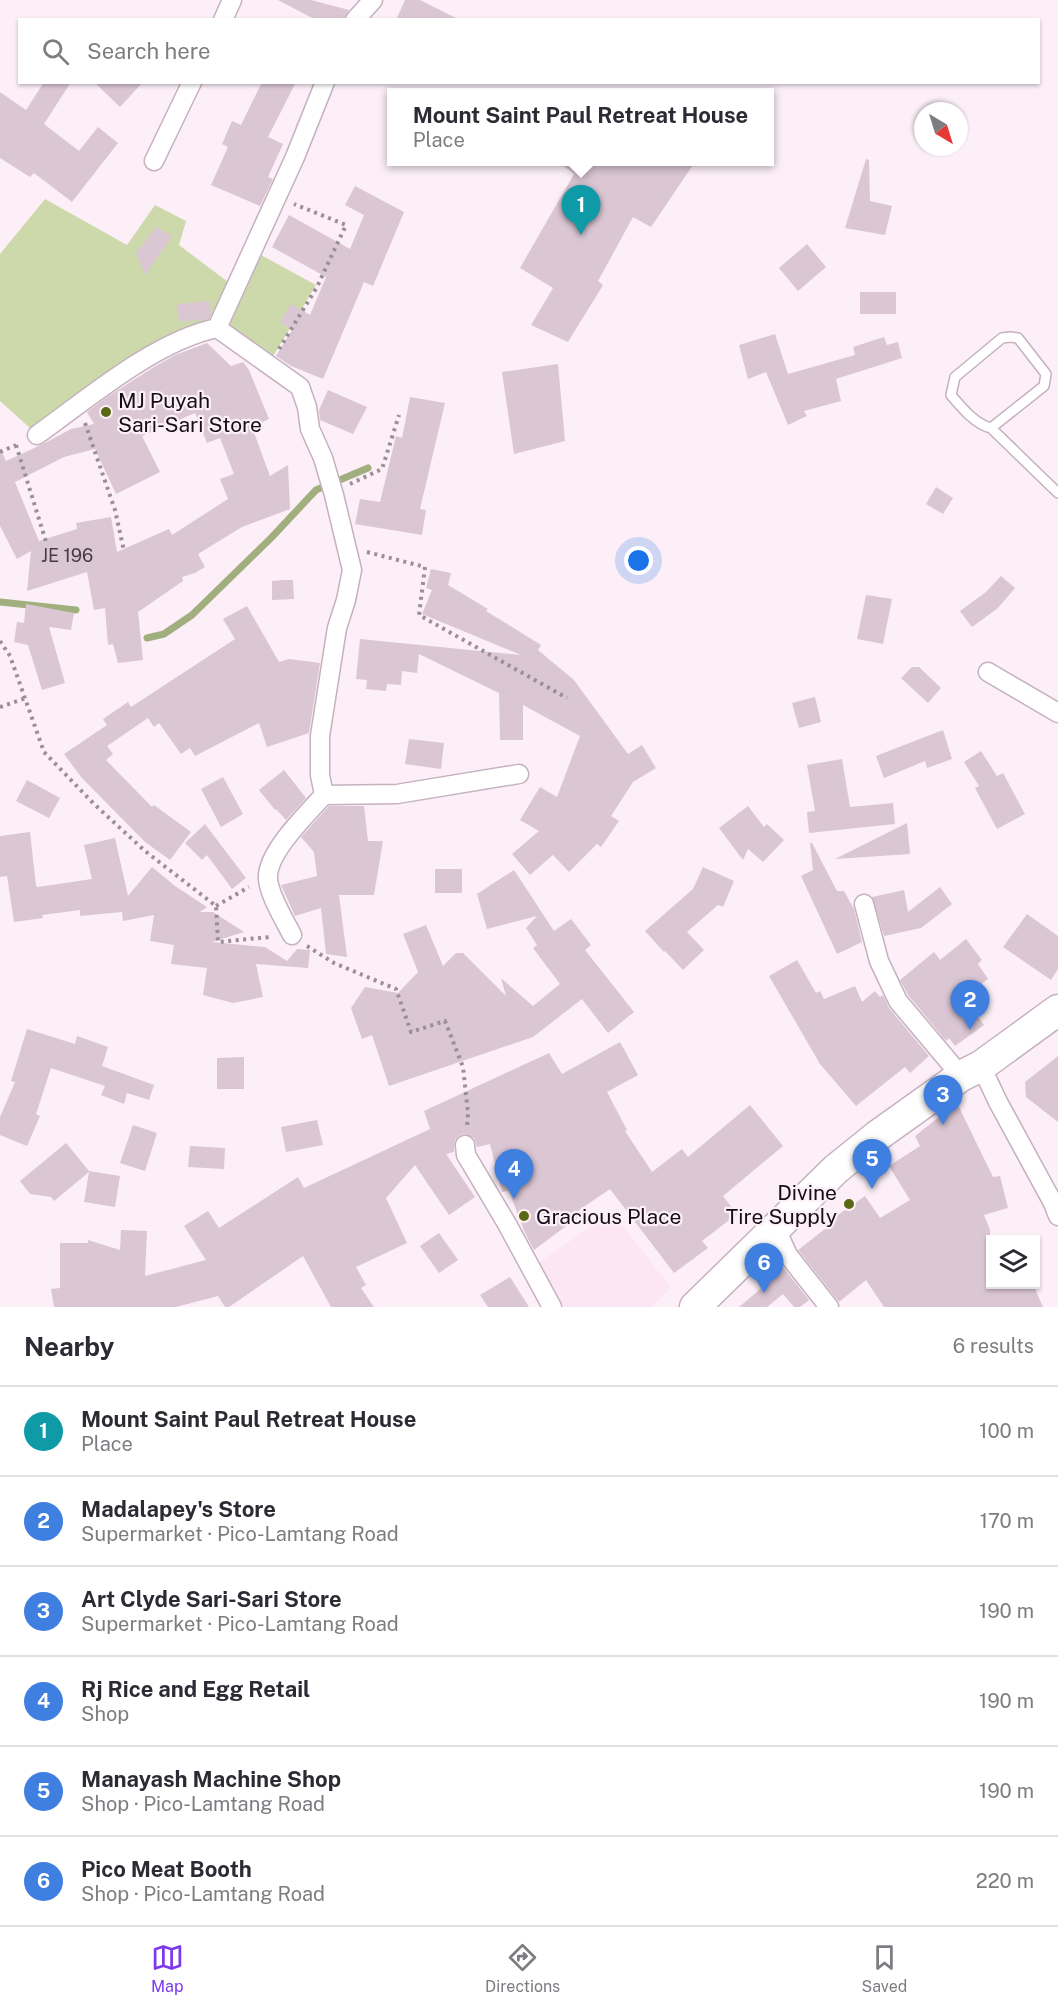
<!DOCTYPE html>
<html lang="en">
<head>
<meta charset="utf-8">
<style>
	body { margin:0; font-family:"Public Sans",sans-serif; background:#f7f7f7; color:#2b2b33 }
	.controls { position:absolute; right:18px; bottom:18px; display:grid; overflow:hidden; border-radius:0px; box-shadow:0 2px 4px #0004 }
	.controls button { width:54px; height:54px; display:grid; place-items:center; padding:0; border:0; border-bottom:2px solid #e1e1e2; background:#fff; color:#2b2b33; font:30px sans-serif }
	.compass { position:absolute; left:914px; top:102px; width:54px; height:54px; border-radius:50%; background:#fff; box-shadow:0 2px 4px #0004; rotate:142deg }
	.you { position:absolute; left:639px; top:561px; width:21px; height:21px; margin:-15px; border:4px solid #fff; border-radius:50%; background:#1a73e8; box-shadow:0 0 0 9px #1a73e833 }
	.badge { display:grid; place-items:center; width:39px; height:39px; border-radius:50%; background:#7c3aed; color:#fff; font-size:20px; font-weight:700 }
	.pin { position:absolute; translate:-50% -50px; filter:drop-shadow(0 2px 3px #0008) }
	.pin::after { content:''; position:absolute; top:32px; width:21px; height:18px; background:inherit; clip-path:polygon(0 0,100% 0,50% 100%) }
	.popup { position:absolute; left:387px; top:88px; width:387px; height:78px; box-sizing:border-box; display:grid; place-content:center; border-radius:0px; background:#fff; filter:drop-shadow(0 2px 4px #0005); font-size:20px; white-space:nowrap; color:#7c7c81 }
	.popup b { font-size:22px; color:#2b2b33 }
	.popup::after { content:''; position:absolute; left:50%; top:100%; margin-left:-12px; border:12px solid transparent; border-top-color:#fff }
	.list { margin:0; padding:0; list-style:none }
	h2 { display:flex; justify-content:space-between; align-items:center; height:78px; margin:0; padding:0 24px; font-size:26px }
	h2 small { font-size:20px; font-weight:400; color:#7c7c81 }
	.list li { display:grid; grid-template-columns:39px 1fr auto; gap:18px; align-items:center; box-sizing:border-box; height:90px; padding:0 24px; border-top:2px solid #e1e1e2 }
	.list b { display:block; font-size:22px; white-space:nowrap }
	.list p { margin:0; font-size:20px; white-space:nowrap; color:#7c7c81 }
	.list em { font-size:20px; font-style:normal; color:#7c7c81 }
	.icon { flex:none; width:33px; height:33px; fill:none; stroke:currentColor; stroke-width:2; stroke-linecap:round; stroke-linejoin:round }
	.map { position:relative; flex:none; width:1058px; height:1307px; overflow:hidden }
	.search { position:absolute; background:#fff; box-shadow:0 2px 4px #0004; left:18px; right:18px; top:18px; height:66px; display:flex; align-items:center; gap:15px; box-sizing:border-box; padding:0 21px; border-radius:0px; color:#7c7c81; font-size:22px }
	.sheet { height:618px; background:#fff }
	nav { display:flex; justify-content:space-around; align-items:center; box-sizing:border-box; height:84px; border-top:2px solid #e1e1e2; background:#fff; font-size:16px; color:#7c7c81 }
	nav a { display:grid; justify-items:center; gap:3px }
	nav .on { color:#7c3aed }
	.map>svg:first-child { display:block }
	.built { fill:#fce5f4 }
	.green { fill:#cdd9ab }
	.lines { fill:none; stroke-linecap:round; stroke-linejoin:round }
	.stream { stroke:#a1ae7d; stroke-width:7 }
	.building { fill:#dbc6d4; fill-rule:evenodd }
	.lane-casing { stroke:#c5b1bf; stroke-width:12 }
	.street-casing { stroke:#c5b1bf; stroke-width:21 }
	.primary-casing { stroke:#c5b1bf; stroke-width:33 }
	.path { stroke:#9a8f97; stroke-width:4; stroke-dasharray:3 4.5; stroke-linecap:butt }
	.lane { stroke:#fff; stroke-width:9 }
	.street { stroke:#fff; stroke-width:18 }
	.primary { stroke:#fff; stroke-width:30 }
	.poi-dot { fill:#596812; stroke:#fceff8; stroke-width:2 }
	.labels { text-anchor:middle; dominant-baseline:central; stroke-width:4.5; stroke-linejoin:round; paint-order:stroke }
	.number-label { font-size:18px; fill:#463c43 }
	.poi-label { font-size:21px; fill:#150e13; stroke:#fceff8; text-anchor:start }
</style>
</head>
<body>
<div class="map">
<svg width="1058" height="1307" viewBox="0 0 1058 1307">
	<rect width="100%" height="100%" fill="#fceff8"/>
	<path class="built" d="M612 1212 671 1288 652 1307H557L534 1266Z"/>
	<path class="green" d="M45 199 127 245 155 205 186 221 179 245 228 282 225 299 213 324 192 329 30 428 0 401V254Z
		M261 255 316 285 272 358 224 328Z"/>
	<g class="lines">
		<path class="stream" d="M0 602 76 610
			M147 638 164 634 192 615 272 537 316 490 368 468"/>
	</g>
	<path class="building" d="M278 0H311L349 10 344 20H316Z
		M405 0H420L460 20H396Z
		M44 82H71L44 124 79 151 98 127 118 143 72 202 34 173 30 177 0 158V92L26 110Z
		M94 82H143L120 107Z
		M262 82H296L268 137 283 144 268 177 273 179 260 206 211 185 228 147 222 144 232 121 241 125Z
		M866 159 869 160 870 201 892 206 885 235 845 228Z
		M558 162H695L651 227 633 217 598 281 603 285 568 342 531 325 553 288 520 268 574 174Z
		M355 186 404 212 373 286 364 282 323 379 291 366 276 356 292 330 280 322 291 304 310 315 326 277 272 247 289 215 350 249 364 215 345 205Z
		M156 227 172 236 145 275 136 253Z
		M807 244 826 267 798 291 779 268Z
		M860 292H896V314H860Z
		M210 301 211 314 209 319 179 322 177 304Z
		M775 334 788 374 855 355 853 347 884 337 887 345 898 342 902 358 836 379 841 401 804 411 807 416 788 425 766 372 748 379 739 345Z
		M207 343 231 366 243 362 249 370 269 419 252 427 270 476 288 465 290 509 242 527 198 554 205 567 195 573 182 577 183 581 138 612 143 660 118 663 113 644 108 645 105 608 94 610 87 572 27 591 31 551 17 559 0 526V448L6 461 43 444 71 429 94 424 87 412 107 397 154 367 175 355ZM195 413 207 443 220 438 234 474 220 479 228 499 172 535 169 529 117 552 111 517 76 523 77 529 39 541 15 482 64 457 95 449 116 494 160 472 142 436Z
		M558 364 565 441 514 454 502 372Z
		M328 390 367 407 353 434 320 420 319 410Z
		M410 397 445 403 420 509 426 510 422 535 355 524 360 499 380 502 396 436 402 438Z
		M936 487 953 498 943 514 926 504Z
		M431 569 451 573 448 585 488 609 486 611 541 645 538 650 574 680 628 754 642 745 656 768 633 782 611 816 619 821 601 847 597 844 569 872 553 855 530 875 512 854 539 831 520 820 540 787 557 797 580 736 523 705V740H500L499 693 419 654 417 673 402 671 401 685 387 684 386 691 366 689 367 680 356 679 360 639 521 655 422 614 432 590 426 588Z
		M1001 576 1015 588 998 608 972 627 960 611 986 592Z
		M283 580H293L294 599 272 600V581Z
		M866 595 892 599 883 644 857 639Z
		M26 604 74 613 71 630 49 627 65 683 42 690 28 645 14 642 17 622 24 623Z
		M247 606 279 662 289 659 320 663 309 733 267 747 259 723 195 756 190 748 181 754 159 723 154 727 148 718 107 746 113 754 106 760 152 807 154 805 191 832 170 860 145 842 81 777 64 754 107 725 103 719 128 702 131 707 235 639 223 619Z
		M912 667H919L941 688 928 703 901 678Z
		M815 697 821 722 799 728 792 703Z
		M943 730 952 759 927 768 925 761 884 778 876 756Z
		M409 739 444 743 441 769 405 764Z
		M981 751 997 776 1003 773 1025 814 997 829 975 788 979 786 964 762Z
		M842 759 850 807 893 803 895 824 809 833 807 812 815 811 807 765Z
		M284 770 306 798 286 820 276 809 275 810 259 790Z
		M223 777 243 814 221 827 201 789Z
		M27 780 60 798 49 818 16 801Z
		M329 806H364L368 841H383L374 895H339L347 957 326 954 321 908 295 916 281 885 317 876 314 852 301 837Z
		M748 806 764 827 767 824 784 840 763 862 748 849 743 860 719 828Z
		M907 823 910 854 835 859Z
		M205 824 246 878 232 889 207 855 202 860 185 843Z
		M30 832 36 886 38 887 92 879 84 845 115 838 128 896 152 867 175 886 207 907 200 912H213L244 932 212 942 265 947 287 961 297 949 310 950 308 968 256 964 263 997 233 1003 203 995 207 968 171 964 174 945 150 941 154 915 123 921 122 912 80 916V910L42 915 43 918 14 922 7 876 0 877V836Z
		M810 843H812L837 891H844L854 909 862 942 837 954 801 876 813 870Z
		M703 867 734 881 723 907 718 905 687 932 704 950 683 970 665 951 664 952 645 931 693 889Z
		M435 869H462V893H435Z
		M514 870 554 931 571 919 591 945 585 950 634 1012 608 1033 582 999 533 1037 389 1086 372 1035 362 1039 351 1008 365 987 398 993 418 972 403 934 426 925 443 966 456 953H463L506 996 501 978 533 1006 560 984 533 948 537 945 526 928 537 916 487 929 477 894Z
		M940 887 952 904 921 928 884 936 872 897 904 890 908 912Z
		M1027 914 1058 936V969L1051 980 1003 947Z
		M966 939 982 960 978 964 988 979 963 997 984 1025 955 1046 949 1038 946 1041 908 995 900 980 934 952 940 960Z
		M797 960 816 993 820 991 824 999 855 986 862 1002 875 991 880 997 883 995 889 1008 929 1056 910 1073 905 1067 856 1106 820 1064 769 976Z
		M27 1029 75 1044 77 1036 108 1047 102 1066 154 1085 149 1100 127 1093 124 1104 101 1095 105 1086 51 1068 36 1114 40 1116 27 1146 0 1135V1117L15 1082 11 1081Z
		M620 1042 638 1075 607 1092 627 1130 625 1131 652 1172 682 1149 688 1157 750 1105 783 1146 723 1196 737 1214 702 1241 708 1248 674 1273 610 1189 579 1210 581 1215 534 1250 525 1233 509 1191 502 1192 490 1144 477 1147 474 1138 464 1134 459 1136 455 1140 454 1152 446 1154 475 1197 449 1215 415 1165 386 1198 407 1243 356 1267 366 1285 361 1288 374 1307H331L303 1256 229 1307H225L218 1296 176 1307H54L51 1289 60 1288V1243H88V1240L120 1250 121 1230 147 1231 145 1276 206 1260 184 1226 208 1211 219 1228 298 1177 304 1188 430 1129 424 1111 549 1053 562 1074Z
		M1058 1056V1122L1026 1097 1025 1082Z
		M244 1057V1089H217V1058Z
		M957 1103 993 1177 1000 1176 1008 1208 984 1215 990 1230V1284H1033L1043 1307H884L866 1280 839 1302 798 1250 830 1225 828 1222 865 1196 880 1218 910 1200 889 1166 920 1146 915 1136Z
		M317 1120 323 1145 286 1152 281 1127Z
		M133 1125 157 1133 145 1171 120 1163Z
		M66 1143 89 1171 120 1176 115 1207 84 1202 89 1172 54 1201 51 1197 30 1194 20 1181Z
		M190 1146 225 1148 224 1169 188 1167Z
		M439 1233 458 1260 439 1273 420 1246Z
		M775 1253 779 1262 809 1300 800 1307H794L783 1294 767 1307H739L771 1280 760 1267Z
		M510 1277 529 1307H488L480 1295Z"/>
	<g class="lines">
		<g class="lane-casing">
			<path id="lane" d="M1010 337 1018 338 1046 374 1044 386 991 428C975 424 962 408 951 395L955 377 1002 338Z
				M991 428 1058 493"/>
		</g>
		<g class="street-casing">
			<path id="street" d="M223 20 232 0
				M355 20 373 0
				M154 161 192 82
				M217 328 295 157 325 82
				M37 435C89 398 155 341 217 328L300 387 307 407 310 429 323 458 334 495 352 570 346 600 337 628 320 736V775L324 795
				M988 672 1058 713
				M864 904 879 961 898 1001 961 1076
				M292 935C285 921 269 895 268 879 266 853 307 814 324 795L397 794 519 774
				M981 1066 998 1102 1053 1203 1058 1216
				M465 1145 466 1155 507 1224 552 1307
				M776 1229 788 1255 829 1307"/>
		</g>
		<g class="primary-casing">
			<path id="primary" d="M695 1307 836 1169 877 1136 961 1076 981 1066 1058 1010"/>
		</g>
		<path class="path" d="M279 349 317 287 346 225 294 204
			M85 423 115 510 124 551
			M16 445 47 545
			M0 452 16 445
			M350 484 382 469 399 415
			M367 552 425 567 419 615 567 698
			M0 641 10 656 44 752 94 804 145 851 216 906 218 942 270 937
			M0 707 26 698
			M216 906 249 887
			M307 946 334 963 396 989 411 1032 445 1021 463 1067 468 1113 467 1127"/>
		<use href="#lane" class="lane"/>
		<use href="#street" class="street"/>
		<use href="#primary" class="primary"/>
	</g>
	<g class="poi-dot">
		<circle cx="106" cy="412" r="6"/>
		<circle cx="849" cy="1204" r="6"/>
		<circle cx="524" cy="1216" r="6"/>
	</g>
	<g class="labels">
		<g class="number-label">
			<text x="67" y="555">JE 196</text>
		</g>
		<g class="poi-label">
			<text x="118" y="400">MJ Puyah<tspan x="118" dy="24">Sari-Sari Store</tspan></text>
			<text x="837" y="1192" text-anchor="end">Divine<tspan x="837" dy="24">Tire Supply</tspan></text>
			<text x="536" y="1216">Gracious Place</text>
		</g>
	</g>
</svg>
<div class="controls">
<button><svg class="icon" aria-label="layers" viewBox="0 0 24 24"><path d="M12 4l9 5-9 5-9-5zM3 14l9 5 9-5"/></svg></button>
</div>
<svg class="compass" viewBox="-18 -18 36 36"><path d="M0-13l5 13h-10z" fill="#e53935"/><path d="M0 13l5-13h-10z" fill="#7c7c81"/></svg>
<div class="you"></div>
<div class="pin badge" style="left:581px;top:235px;background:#0f9aa8">1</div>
<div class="popup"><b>Mount Saint Paul Retreat House</b>Place</div>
<div class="pin badge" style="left:970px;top:1030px;background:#3f7fe0">2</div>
<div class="pin badge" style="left:943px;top:1125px;background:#3f7fe0">3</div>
<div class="pin badge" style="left:514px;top:1199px;background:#3f7fe0">4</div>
<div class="pin badge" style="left:872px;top:1189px;background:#3f7fe0">5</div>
<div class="pin badge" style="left:764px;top:1293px;background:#3f7fe0">6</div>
<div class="search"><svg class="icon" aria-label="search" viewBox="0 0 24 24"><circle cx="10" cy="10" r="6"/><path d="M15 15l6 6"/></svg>Search here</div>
</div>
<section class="sheet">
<h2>Nearby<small>6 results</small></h2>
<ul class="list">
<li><span class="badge" style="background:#0f9aa8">1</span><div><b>Mount Saint Paul Retreat House</b><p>Place</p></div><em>100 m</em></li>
<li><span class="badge" style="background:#3f7fe0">2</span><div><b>Madalapey's Store</b><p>Supermarket · Pico-Lamtang Road</p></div><em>170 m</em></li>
<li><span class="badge" style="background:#3f7fe0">3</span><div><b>Art Clyde Sari-Sari Store</b><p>Supermarket · Pico-Lamtang Road</p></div><em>190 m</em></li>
<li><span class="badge" style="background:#3f7fe0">4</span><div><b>Rj Rice and Egg Retail</b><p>Shop</p></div><em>190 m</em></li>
<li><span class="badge" style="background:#3f7fe0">5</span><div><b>Manayash Machine Shop</b><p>Shop · Pico-Lamtang Road</p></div><em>190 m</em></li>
<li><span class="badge" style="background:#3f7fe0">6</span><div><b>Pico Meat Booth</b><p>Shop · Pico-Lamtang Road</p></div><em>220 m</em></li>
</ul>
</section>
<nav>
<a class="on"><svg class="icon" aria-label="map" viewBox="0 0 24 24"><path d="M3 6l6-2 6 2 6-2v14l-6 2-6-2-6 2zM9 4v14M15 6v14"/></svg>Map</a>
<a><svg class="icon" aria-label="directions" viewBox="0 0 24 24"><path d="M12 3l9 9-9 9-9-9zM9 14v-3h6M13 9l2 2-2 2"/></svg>Directions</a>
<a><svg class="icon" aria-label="saved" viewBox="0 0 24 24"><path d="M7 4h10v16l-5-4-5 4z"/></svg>Saved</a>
</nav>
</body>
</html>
